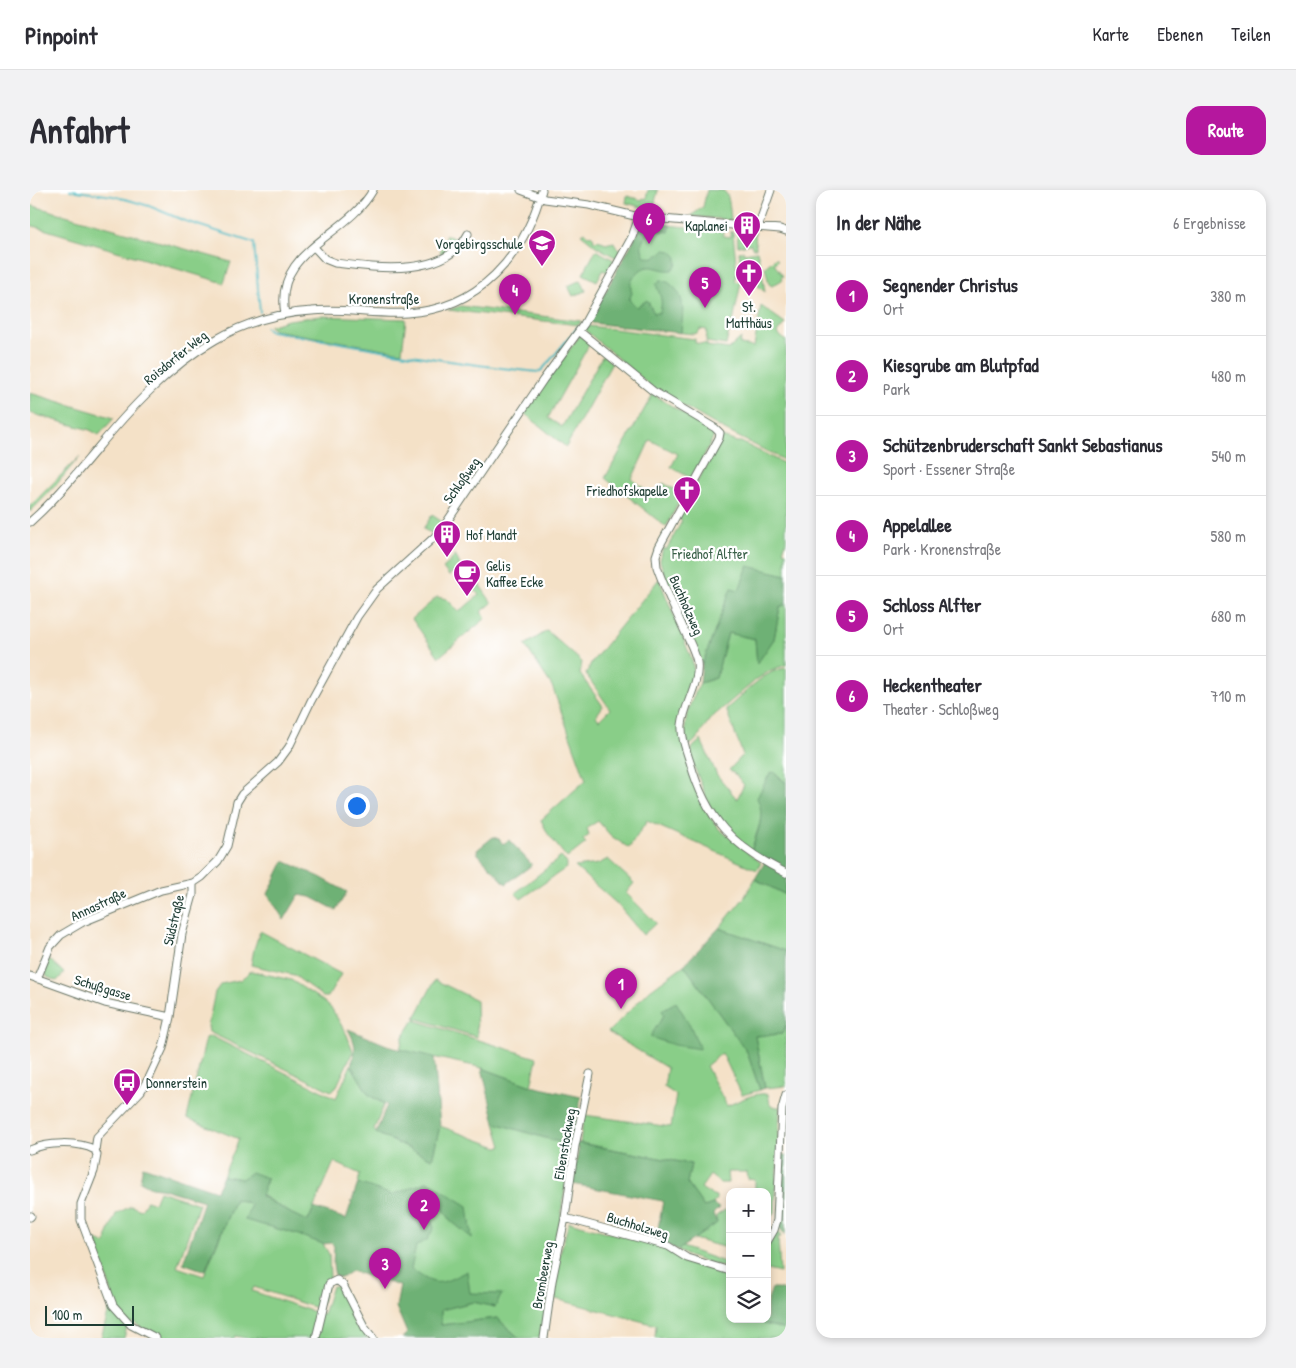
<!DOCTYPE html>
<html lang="de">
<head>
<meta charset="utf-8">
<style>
	body { margin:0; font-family:"Patrick Hand",sans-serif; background:#f2f2f3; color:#2b2b33 }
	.controls { position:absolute; right:15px; bottom:15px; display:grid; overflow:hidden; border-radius:10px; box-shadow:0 2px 8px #0003 }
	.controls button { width:45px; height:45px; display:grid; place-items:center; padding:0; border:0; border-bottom:1px solid #e1e1e2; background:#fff; color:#2b2b33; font:25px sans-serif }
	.scale { position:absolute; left:15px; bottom:12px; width:89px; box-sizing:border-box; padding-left:5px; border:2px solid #1f3d34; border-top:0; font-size:14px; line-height:18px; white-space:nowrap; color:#1f3d34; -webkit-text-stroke:4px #fff; paint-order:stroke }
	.you { position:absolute; left:326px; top:615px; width:18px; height:18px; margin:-12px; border:4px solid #fff; border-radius:50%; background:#1a73e8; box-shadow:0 0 0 8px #1a73e833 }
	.badge { display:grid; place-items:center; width:32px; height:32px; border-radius:50%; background:#b5179e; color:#fff; font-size:16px; font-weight:700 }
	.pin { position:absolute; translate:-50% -41px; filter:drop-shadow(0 1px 2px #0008) }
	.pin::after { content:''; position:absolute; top:26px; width:18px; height:15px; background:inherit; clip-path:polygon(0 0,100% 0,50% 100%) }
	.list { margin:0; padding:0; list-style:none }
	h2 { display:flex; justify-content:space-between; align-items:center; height:65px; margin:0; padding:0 20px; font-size:21px }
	h2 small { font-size:16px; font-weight:400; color:#7c7c81 }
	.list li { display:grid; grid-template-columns:32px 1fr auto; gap:15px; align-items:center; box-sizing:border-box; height:80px; padding:0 20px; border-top:1px solid #e1e1e2 }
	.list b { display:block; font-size:19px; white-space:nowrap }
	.list p { margin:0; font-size:16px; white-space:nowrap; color:#7c7c81 }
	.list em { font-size:16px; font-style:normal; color:#7c7c81 }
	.icon { flex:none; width:28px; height:28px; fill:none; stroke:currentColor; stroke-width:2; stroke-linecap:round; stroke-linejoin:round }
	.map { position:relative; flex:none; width:756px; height:1148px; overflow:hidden; border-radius:15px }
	header { display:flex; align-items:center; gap:30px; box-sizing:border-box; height:70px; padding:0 25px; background:#fff; border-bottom:1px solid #e1e1e2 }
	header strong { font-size:24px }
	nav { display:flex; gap:28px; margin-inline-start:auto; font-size:18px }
	.intro { display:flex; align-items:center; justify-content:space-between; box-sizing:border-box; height:120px; padding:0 30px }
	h1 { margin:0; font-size:35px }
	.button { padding:12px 22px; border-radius:15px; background:#b5179e; color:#fff; font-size:18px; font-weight:700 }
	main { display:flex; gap:30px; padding:0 30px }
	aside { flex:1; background:#fff; border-radius:15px; box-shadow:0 2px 8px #0003 }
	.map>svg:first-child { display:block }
	.green { fill:#89ce88; stroke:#54865e }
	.forest { fill:#6eb174; stroke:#467754 }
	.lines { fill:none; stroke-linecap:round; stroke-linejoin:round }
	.stream { stroke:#49b8c0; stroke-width:2 }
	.minor-casing { stroke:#6a7667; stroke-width:9 }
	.minor { stroke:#fff; stroke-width:7 }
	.labels { text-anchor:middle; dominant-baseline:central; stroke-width:4.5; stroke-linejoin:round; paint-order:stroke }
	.poi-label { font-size:14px; fill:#1f3d34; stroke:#fff; text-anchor:end }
	.street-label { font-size:14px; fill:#1f3d34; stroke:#fff }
	.park-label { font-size:14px; fill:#3a6149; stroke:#fff }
</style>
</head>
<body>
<header>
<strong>Pinpoint</strong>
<nav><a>Karte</a><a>Ebenen</a><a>Teilen</a></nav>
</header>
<div class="intro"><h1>Anfahrt</h1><a class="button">Route</a></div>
<main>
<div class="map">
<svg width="756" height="1148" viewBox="0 0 756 1148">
	<rect width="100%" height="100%" fill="#fff"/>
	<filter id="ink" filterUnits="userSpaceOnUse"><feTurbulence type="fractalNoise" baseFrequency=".02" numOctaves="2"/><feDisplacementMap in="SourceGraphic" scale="10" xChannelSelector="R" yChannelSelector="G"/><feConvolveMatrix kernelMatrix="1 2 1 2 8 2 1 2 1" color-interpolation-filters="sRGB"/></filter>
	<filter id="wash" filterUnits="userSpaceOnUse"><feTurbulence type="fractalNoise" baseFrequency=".0096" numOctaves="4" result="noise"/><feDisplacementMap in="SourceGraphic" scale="20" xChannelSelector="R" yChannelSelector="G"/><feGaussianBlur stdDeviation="1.12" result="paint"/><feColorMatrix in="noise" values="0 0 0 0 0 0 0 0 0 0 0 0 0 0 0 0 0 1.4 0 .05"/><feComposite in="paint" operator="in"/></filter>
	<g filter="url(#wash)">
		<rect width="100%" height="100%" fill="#f4e1c7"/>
		<path class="green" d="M618 0H628L623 20 596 13 597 6 612 10 613 8 616 9Z
			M677 0C681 0 690 0 694 1 700 5 700 23 701 30L661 26 673 17Z
			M0 15 201 72 194 93 0 35Z
			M619 33 693 41V46L701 47V41L703 43 707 83 705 91 711 92 703 132H701L696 155 676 152 677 140 670 139 668 143 663 144 565 133 560 131 612 35Z
			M725 40 726 58H722L721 54 708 56 707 42Z
			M555 42 558 46 561 45 564 48 563 50 566 51 567 50 574 52 575 54 584 52 586 57 591 60 587 68 567 57 551 44Z
			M416 45 428 50 424 56 414 64 410 62Z
			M566 60 584 70 577 82 573 80 567 91 553 84Z
			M713 61 714 63 727 61 732 82 735 102 728 96 727 87 712 85 709 62Z
			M746 68 748 70 744 74 753 86 751 88 752 90 742 96 739 94 735 77Z
			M551 90 556 101 543 106 538 96Z
			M431 116 438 117 551 131 549 135 418 120Z
			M731 116 755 133 747 143 756 151V271L693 239 624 199 556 141V138L559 136 665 149V153L677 154V156L699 159 711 148 710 155 724 157Z
			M291 126 376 129 372 162 244 140 239 136 258 130Z
			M550 145 560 153 518 228 532 237 573 165 582 173 536 257 494 223Z
			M0 204V203L84 228 69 245 60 240 0 223Z
			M623 204 685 244 662 289 641 277 648 264 620 250 602 289 625 307 633 293 653 304 636 337 575 288Z
			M692 247 707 252H711L755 274 756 273V351L753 361 756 362V385L718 377 709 401 701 398 672 475 656 438 659 434 642 395H638L630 371 633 358 636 360 652 331 649 329 653 317Z
			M50 266 26 295 0 322V316Z
			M402 325 414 333 405 345 393 339Z
			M425 364 430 375 419 386 413 378 421 371Z
			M629 389 662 470 664 483 650 534 668 604 676 621 688 638 731 673 727 680 617 631 599 658 581 646 568 631 557 638 559 645 553 650 556 653 537 668 518 644 511 630 556 590 522 496 495 455 517 441 552 472 550 484 573 516 566 526 569 530 580 519 556 484 561 473Z
			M449 394 462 413 451 422 456 428 409 467 382 429 407 407 417 409 429 422 449 405 443 399Z
			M756 414V475L741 480 727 489 680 529 665 551 662 554H658C650 534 661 511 670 493L686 488 698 443 725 449 727 473 744 449 750 417Z
			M756 478V593L747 584 732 618 730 633 721 661 708 650 680 617 660 566 663 557 671 550 687 585 707 609 714 595 706 585 699 580 713 565 696 519C714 505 732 481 756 478Z
			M531 667 537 673 536 678 491 709 485 703Z
			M578 669 604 693 596 703 626 733 613 745 587 714 545 677 568 674Z
			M725 689 756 705V761L689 738 714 708Z
			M230 741 311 784 298 807H293L264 785 221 775 224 759Z
			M19 769 34 783 27 791 17 787 15 781Z
			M654 775 717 862 730 900 712 905 692 863 676 876 697 916C709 911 724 902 738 904L740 914 746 917H750L745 1023 741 1026 737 1025V1002H725V990L718 989 717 982H697L698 993H690L680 985 671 998 680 1004 686 1006V1009L683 1014 674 1017 657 993 661 974 550 953 554 925 641 937 646 905 634 897 637 878 578 842 620 800Z
			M221 781 261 790 293 811 302 819 317 845 323 861 306 898 301 901 179 842 178 836 185 802 191 794 210 790Z
			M405 790 446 810 447 847 385 828Z
			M384 830 507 868 501 896 449 877 370 860 373 847Z
			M756 835V896L735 898 725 846 752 844Z
			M181 846 306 908 321 875 339 905 354 914 344 940 346 943 402 969 410 936 468 957 472 956 465 933 542 956 531 1023 532 1031 511 1148H489L467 1128 411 1135V1120L443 1112 465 1117 439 1102 404 1108 360 1072 328 993 330 984 304 972 278 1031 262 1024 231 1005 237 989H212L193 986 209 949 157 928 176 848Z
			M129 1001 169 1014 147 1077 174 1086 205 1009 221 1014 216 1030 266 1044 293 1054 299 1064 300 1086 291 1115 287 1117H283L224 1097 222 1101 293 1125 302 1096H309L331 1140 338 1148H217L205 1146 204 1148H133L117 1141 103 1132 97 1137 94 1148H71L83 1106 64 1049 76 1054 77 1046 86 1024 101 1016 111 1020 117 1010 124 1013Z
			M695 1020 700 1021V1059L664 1049 687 1033 686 1026Z
			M539 1032 630 1056 657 1072 700 1085V1129H732L731 1133 756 1140V1148H625L626 1135 522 1108 528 1071Z
			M746 1042H748L751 1047H748L750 1083 737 1080V1056Z
			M652 1057 700 1074V1079L660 1067 648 1060Z"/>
		<path class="forest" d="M619 33 641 35 639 42 624 40C613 47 608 54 615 66 625 70 627 65 635 60L641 61 647 67V74L642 80C627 82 618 68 604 87 600 93 600 96 602 103L599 110 607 117 617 110 624 123H629C634 113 630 104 626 95L630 90C637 90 639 93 644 97 657 110 652 127 651 143L562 133 561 128 612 35Z
			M718 376 756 385V414L750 417 744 449 727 474 725 449 698 443 686 488 670 493 672 475 701 398 709 400Z
			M743 582 756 593V705L725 689 735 672 721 661C727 643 736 626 727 608L740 583Z
			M463 647 469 649 473 654 479 650 502 675 476 694 448 664 447 660Z
			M254 671 290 687 317 702 306 720 281 707 269 705 254 730 238 704Z
			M689 738 756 761V835L752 844 725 846 735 898 730 900 717 862 654 775Z
			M646 812 660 835 670 859 644 855 620 847 634 825 632 820Z
			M318 839 364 858 404 867 410 936 402 969 346 943 357 915 339 905 321 875C327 859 326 854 318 839Z
			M452 878 501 896 551 907 543 952 661 974 657 993 674 1017 683 1014 689 1018 683 1024 687 1033 648 1060 626 1050 633 1011 542 994 549 958 465 933Z
			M752 965H756L755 1046 749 1037Z
			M113 976 186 1001 193 986 212 989 221 982 237 988 231 1006 262 1024 278 1031 284 1018 316 1029 328 993 362 1005 398 991 438 1016 442 1048 421 1031 413 1018 401 1027 404 1038 397 1050 386 1056 381 1079C407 1098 409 1095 437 1081L440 1103 472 1104 465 1117 443 1112 411 1120V1135L467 1128 489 1148H372L377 1143 366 1117 370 1096 321 1081 311 1088 305 1086 303 1075 304 1056 301 1053 293 1054 266 1044 215 1030 221 1014 205 1009 175 1081 153 1073 174 1011 130 998 121 997 110 991Z
			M742 1098 756 1101V1140L731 1133 732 1129H737V1113Z"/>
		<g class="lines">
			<path class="stream" d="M40 0 83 6 102 11 119 16 155 31 224 53 230 122
				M235 137 241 141C329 156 418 173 508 182L512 180 548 137"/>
		</g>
	</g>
	<g filter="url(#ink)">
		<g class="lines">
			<g class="minor-casing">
				<path id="minor" d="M491 0 515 9 559 15 609 27 750 39 756 41
					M728 37 741 0
					M284 57 295 69 305 73C345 78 416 88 438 44
					M255 124C243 59 316 48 343 0
					M549 141 623 201 685 238 690 243 689 248 629 357 626 366 627 377C635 400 646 422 656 444 660 453 665 462 667 472 670 494 654 514 652 535 651 547 656 560 660 572 676 629 703 657 756 683
					M0 332C25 310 45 285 66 260 100 219 139 176 185 150 214 133 249 123 282 121 314 118 345 125 377 123 449 119 494 66 512 0
					M0 786 75 813 140 827
					M7 789 20 757 31 745 53 732 131 700 163 693 172 687 188 671 197 656 207 612 212 604 248 572 259 557 281 511 327 427 347 399 410 342 513 190 554 134 602 47 609 27
					M0 960C17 952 48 951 65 960
					M0 1027 1 1026
					M535 1028 638 1056 657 1068 700 1081
					M737 1052 744 1040 747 1030 752 919 756 905
					M126 1148 101 1135 83 1115 51 1030V1014L64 981 67 965 65 960 67 947 111 901 120 886 133 858 140 827 152 744 163 705V693
					M286 1148 299 1094 307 1090 313 1095 335 1138 343 1148
					M514 1148 522 1091 535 1028 545 956 560 884"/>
			</g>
			<use href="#minor" class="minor"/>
		</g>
	</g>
	<defs>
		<g id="building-pin" transform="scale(1.4375)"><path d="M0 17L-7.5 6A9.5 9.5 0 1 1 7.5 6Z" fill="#b5179e" stroke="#fff"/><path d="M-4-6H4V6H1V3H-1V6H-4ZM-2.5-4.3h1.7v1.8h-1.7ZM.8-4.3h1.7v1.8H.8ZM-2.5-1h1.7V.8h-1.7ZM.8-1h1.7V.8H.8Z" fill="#fff"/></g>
		<g id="school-pin" transform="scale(1.4375)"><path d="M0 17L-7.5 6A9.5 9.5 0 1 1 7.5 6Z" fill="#b5179e" stroke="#fff"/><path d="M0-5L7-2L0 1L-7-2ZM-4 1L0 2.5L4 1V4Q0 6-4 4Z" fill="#fff"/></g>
		<g id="church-pin" transform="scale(1.4375)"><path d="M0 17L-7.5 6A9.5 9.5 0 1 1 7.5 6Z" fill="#b5179e" stroke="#fff"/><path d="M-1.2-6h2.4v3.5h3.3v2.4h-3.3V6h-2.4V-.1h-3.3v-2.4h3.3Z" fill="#fff"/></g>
		<g id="cafe-pin" transform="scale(1.4375)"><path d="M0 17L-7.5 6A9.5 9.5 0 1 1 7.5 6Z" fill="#b5179e" stroke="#fff"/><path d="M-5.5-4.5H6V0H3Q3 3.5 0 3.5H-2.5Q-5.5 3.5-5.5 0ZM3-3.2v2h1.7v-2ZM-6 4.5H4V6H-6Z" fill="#fff"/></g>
		<g id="bus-pin" transform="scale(1.4375)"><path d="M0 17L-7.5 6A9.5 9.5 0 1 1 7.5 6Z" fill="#b5179e" stroke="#fff"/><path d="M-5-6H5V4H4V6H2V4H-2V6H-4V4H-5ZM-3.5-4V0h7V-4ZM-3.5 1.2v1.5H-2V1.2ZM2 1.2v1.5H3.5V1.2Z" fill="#fff"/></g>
	</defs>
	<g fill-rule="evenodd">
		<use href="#building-pin" x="717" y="35"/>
		<use href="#school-pin" x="512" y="53"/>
		<use href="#church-pin" x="719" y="83"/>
		<use href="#church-pin" x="657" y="300"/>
		<use href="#building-pin" x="417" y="344"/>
		<use href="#cafe-pin" x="437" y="383"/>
		<use href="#bus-pin" x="97" y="892"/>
	</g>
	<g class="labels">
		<g class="poi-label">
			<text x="698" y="35">Kaplanei</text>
			<text x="493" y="53">Vorgebirgsschule</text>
			<text x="719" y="116" text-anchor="middle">St.<tspan x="719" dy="16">Matthäus</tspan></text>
			<text x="638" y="300">Friedhofskapelle</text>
			<text x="436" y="344" text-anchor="start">Hof Mandt</text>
			<text x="456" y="375" text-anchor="start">Gelis<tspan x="456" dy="16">Kaffee Ecke</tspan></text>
			<text x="116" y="892" text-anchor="start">Donnerstein</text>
		</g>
		<g class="street-label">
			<text x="354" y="108">Kronenstraße</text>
			<text transform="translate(145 167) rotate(-39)">Roisdorfer Weg</text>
			<text transform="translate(431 290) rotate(-55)">Schloßweg</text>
			<text transform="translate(657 415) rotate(66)">Buchholzweg</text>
			<text transform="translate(68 714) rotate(-25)">Annastraße</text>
			<text transform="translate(143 730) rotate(-77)">Südstraße</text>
			<text transform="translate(73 797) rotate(17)">Schußgasse</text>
			<text transform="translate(534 954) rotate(-80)">Eibenstockweg</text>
			<text transform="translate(608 1035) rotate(17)">Buchholzweg</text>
			<text transform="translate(512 1085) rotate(-80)">Brombeerweg</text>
		</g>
		<g class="park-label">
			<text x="680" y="363">Friedhof Alfter</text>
		</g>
	</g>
</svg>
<div class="controls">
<button>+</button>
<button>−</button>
<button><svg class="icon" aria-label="layers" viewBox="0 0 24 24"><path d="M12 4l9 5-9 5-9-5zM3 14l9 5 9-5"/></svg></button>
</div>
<div class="scale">100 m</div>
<div class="you"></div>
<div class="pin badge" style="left:591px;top:819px">1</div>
<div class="pin badge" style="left:394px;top:1040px">2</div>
<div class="pin badge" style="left:355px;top:1099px">3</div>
<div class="pin badge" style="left:485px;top:125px">4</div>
<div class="pin badge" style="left:675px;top:118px">5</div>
<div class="pin badge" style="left:619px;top:54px">6</div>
</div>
<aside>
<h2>In der Nähe<small>6 Ergebnisse</small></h2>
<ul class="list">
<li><span class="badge">1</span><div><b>Segnender Christus</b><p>Ort</p></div><em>380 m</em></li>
<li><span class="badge">2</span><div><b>Kiesgrube am Blutpfad</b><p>Park</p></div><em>480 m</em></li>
<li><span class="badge">3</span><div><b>Schützenbruderschaft Sankt Sebastianus</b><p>Sport · Essener Straße</p></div><em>540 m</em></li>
<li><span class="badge">4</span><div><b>Appelallee</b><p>Park · Kronenstraße</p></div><em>580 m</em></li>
<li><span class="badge">5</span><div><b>Schloss Alfter</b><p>Ort</p></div><em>680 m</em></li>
<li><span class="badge">6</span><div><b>Heckentheater</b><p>Theater · Schloßweg</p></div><em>710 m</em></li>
</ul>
</aside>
</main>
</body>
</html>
